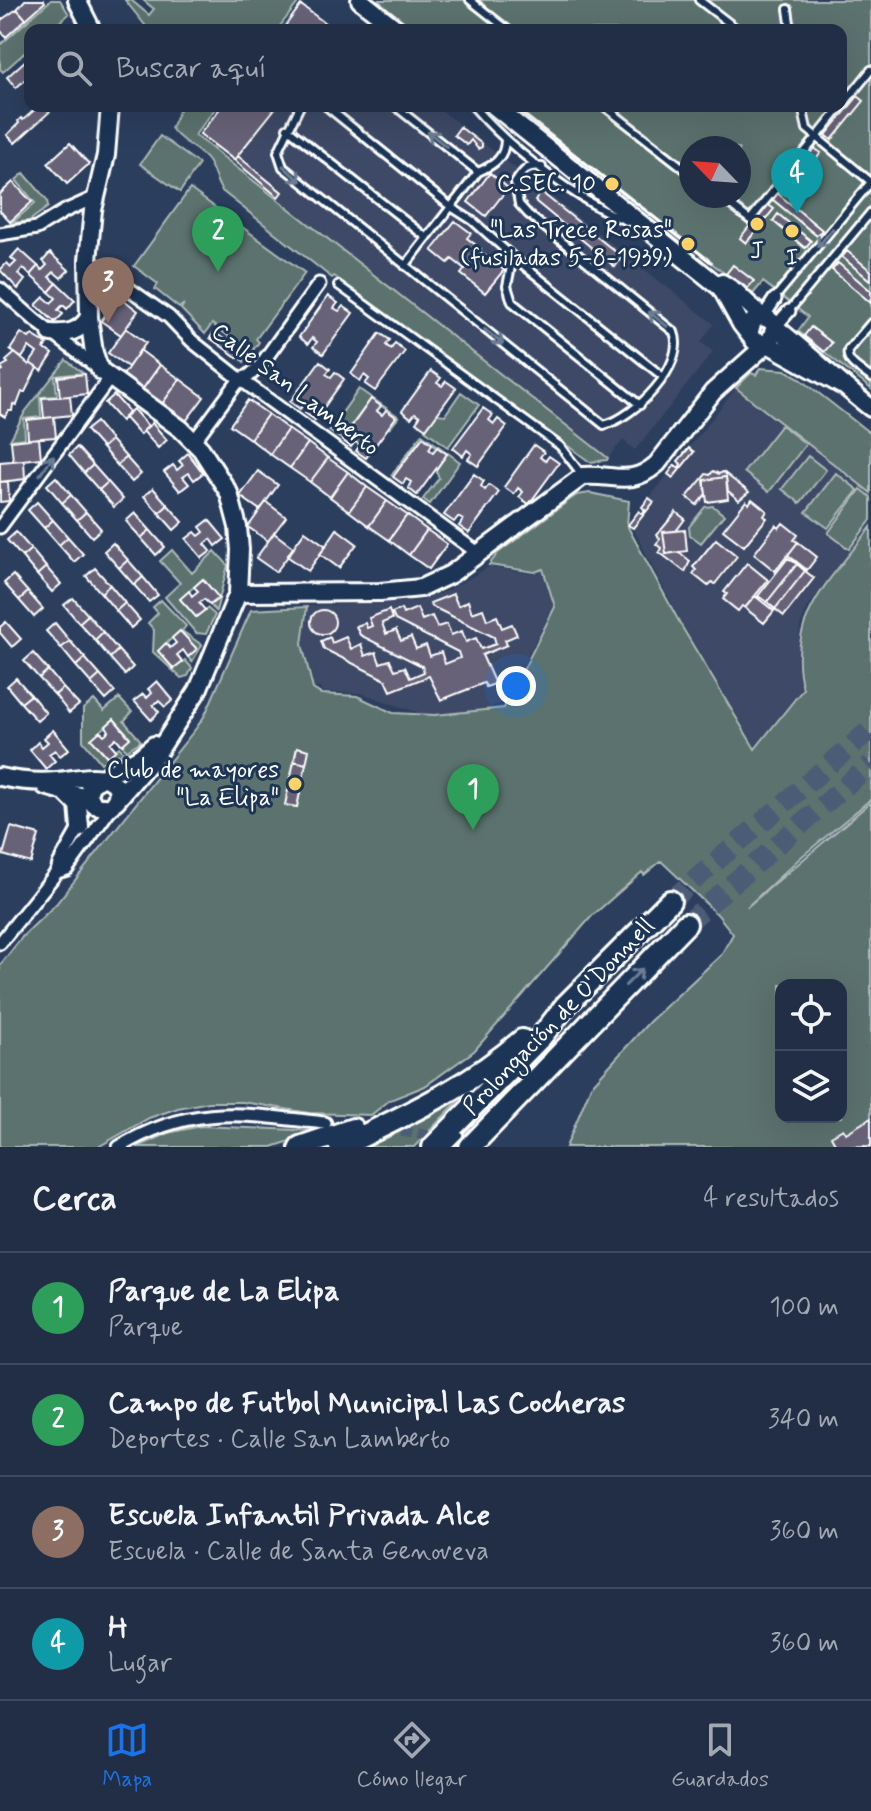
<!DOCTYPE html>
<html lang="es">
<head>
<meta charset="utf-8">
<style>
	body { margin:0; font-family:Mynerve,sans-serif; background:#29364d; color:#f1f3f6 }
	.controls { position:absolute; right:24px; bottom:24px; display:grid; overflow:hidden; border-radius:16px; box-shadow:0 8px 32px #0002 }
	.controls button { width:72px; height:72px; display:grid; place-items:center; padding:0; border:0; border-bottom:2px solid #3e4a5f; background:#212e46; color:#f1f3f6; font:40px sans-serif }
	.compass { position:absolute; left:679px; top:136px; width:72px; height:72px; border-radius:50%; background:#212e46; box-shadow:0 8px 32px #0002; rotate:295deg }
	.you { position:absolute; left:516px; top:686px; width:28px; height:28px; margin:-20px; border:6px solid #fff; border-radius:50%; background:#1a73e8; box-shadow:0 0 0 12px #1a73e833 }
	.badge { display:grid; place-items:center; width:52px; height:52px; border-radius:50%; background:#1a73e8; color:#fff; font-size:26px; font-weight:700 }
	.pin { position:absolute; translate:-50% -66px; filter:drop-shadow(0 2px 4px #0008) }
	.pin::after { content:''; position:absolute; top:42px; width:28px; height:24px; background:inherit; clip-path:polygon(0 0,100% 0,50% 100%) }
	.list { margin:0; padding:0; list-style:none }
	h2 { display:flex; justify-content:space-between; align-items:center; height:104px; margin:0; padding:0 32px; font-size:34px }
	h2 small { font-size:26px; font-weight:400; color:#a2a8b3 }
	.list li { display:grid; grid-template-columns:52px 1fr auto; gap:24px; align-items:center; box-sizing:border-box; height:112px; padding:0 32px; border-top:2px solid #3e4a5f }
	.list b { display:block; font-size:30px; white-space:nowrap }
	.list p { margin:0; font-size:26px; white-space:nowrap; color:#a2a8b3 }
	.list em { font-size:26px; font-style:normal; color:#a2a8b3 }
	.icon { flex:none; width:44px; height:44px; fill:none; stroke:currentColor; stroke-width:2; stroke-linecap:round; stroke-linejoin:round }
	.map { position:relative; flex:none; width:871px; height:1147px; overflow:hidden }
	.search { position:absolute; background:#212e46; box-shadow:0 8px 32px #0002; left:24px; right:24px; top:24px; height:88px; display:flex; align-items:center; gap:20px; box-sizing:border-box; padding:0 28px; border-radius:16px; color:#a2a8b3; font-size:30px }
	.sheet { height:552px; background:#212e46 }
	nav { display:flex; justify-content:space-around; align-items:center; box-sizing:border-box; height:112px; border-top:2px solid #3e4a5f; background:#212e46; font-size:22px; color:#a2a8b3 }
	nav a { display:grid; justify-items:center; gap:4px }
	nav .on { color:#1a73e8 }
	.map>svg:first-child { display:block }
	.built { fill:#3e4966 }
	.green { fill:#5b726e; stroke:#adb8b6; stroke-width:2; fill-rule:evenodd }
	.building { fill:#686278; stroke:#fff; stroke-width:2 }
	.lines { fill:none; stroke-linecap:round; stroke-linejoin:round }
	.street-tunnel { stroke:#4c5b76; stroke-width:11; stroke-dasharray:11 5.5; stroke-linecap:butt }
	.highway-tunnel { stroke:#4c5b76; stroke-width:20; stroke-dasharray:20 10; stroke-linecap:butt }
	.lane-casing { stroke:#fff; stroke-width:12 }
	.street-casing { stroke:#fff; stroke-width:17 }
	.secondary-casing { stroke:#fff; stroke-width:22 }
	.highway-casing { stroke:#fff; stroke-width:26 }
	.lane { stroke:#1d3557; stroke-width:6 }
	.street { stroke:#1d3557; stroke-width:11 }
	.secondary { stroke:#1d3557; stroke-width:16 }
	.highway { stroke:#1d3557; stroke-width:20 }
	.oneway { stroke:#6c7c92 }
	.poi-dot { fill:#ffd166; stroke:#1d3557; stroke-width:3 }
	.labels { text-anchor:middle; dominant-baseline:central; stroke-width:6; stroke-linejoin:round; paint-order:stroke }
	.poi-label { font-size:24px; fill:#fff; stroke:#1d3557; text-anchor:end }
	.street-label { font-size:24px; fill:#fff; stroke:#1d3557 }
</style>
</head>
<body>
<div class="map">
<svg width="871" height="1147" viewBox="0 0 871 1147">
	<rect width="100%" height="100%" fill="#2c3e5e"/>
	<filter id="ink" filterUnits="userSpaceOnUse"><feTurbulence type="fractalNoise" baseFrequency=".0125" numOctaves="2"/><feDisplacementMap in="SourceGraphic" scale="16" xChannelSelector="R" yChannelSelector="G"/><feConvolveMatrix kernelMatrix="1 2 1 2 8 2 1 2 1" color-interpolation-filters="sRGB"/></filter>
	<g filter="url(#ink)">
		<path class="built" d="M217 106H436L714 324 701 342 713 352 635 450 623 440 608 458 194 134Z
			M736 388 871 494V525L818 593 807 609 800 627 797 662 802 688 756 748 683 626 633 528 628 525Z
			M488 567 535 574 542 570 554 607 503 702 451 724 361 693 322 692 320 688H314L303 644 309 606 420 601 449 590Z"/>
		<path class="green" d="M51 0H60L69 14 50 30H30V48L3 72 0 69V45Z
			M125 0H131L149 15 154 9 143 0H300L277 30H149Z
			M377 0H871V389L798 331 808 317 763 282 752 295 512 106H841V30H415ZM691 148H739V196H691Z
			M181 106H217L195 135 608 458 607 460 590 462 334 276 332 278 222 191C215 181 214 169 207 160 197 147 180 142 171 128Z
			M160 136 199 164 180 192 140 164Z
			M24 173 47 200 48 207 29 221 12 223 35 203 16 180Z
			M190 189 305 273 256 339 259 342 244 362 242 360 248 351 212 324 205 334 181 309 184 304 179 308 155 289 158 284 134 266Z
			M66 360 83 373 55 376 57 396 40 397 41 417 24 419 25 438 10 440 25 412Z
			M760 368 785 370 798 377 871 434V493L736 388 751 373 756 375Z
			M359 389 399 417 389 429 396 416 371 399 341 439 329 431Z
			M461 392 479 405 448 447 425 430 437 414 445 415Z
			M781 425 806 444 769 492 744 472Z
			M422 434 460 462 430 504 423 499 439 478 436 470 447 454 423 437 391 476Z
			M808 456 826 470 800 503 782 489Z
			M836 473 858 490 828 528 806 512Z
			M861 489 871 497V520L849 549 828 533Z
			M590 493 629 501 627 525 631 533 682 627 755 749 803 689C784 619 832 578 871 527V799L800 858 747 907 871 802V1147H566L591 1086 649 1022 721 955 733 934 717 914 661 861 644 875 642 872 592 916 474 1051 425 1086 390 1100 371 1115 309 1113 243 1102H209L178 1108 149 1118 98 1147H0V965L23 936 56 904 197 727 205 715 251 610 307 607 302 644 313 689 321 694 357 696 393 713 435 715 504 708 555 607 543 569 535 572 489 565 498 553 571 499 577 495ZM781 985H841V1117H781Z
			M713 506 724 515 701 543 690 535 689 527 705 507Z
			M172 550 192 573 215 551 228 565 216 611 210 605 218 598 203 579 180 599 196 617 207 608 215 615 206 634 196 633 165 597 180 583 160 561Z
			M161 600 186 626 182 631 202 645 192 662 188 657 196 649 180 631 158 651 174 669 185 660 192 668 188 676 181 678 153 652 154 630 148 623 158 613 153 607Z
			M119 698 132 712 124 721 141 741 127 750 122 745 130 737 114 719 92 739 107 757 119 747 124 752 101 763 83 741V709L94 700 104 711Z
			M466 1093 414 1147H354Z
			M201 1126 321 1131 272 1147H137L168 1133Z"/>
		<path class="building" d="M44 0 45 2 26 19 17 9 25 0Z
			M301 5 329 26 334 30H282Z
			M17 9 26 19 6 37 0 30 1 20Z
			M27 59 30 63V75L16 88 7 77Z
			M858 96 864 101 832 140 826 135Z
			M39 106H56L15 143 7 135 19 123 18 121 21 118 23 120Z
			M222 106H277L234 160 200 134Z
			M512 106H514L712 262 711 263Z
			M460 127 482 144V147L478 149 471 140 467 145 454 135Z
			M70 143 89 164 67 184 48 163Z
			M814 148 821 153 788 193 782 188Z
			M238 156 282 192 278 197 234 160Z
			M490 173 508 188 486 216 468 202Z
			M13 182 32 202 10 222 0 211V194Z
			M541 192 622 257 615 267 535 201Z
			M777 193 822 230 817 236 772 199Z
			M767 204 774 209 746 243 740 238Z
			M778 214 811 241 805 248 773 221Z
			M455 221 471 233 467 238 481 249 465 269 452 259 448 263 432 250Z
			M19 249 38 266 30 275 23 268 18 274 25 280 18 289 0 270 7 263 11 267 16 262 11 258Z
			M479 251 504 270 485 293 461 274Z
			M847 251 871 271V281L842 257Z
			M50 253 69 270 61 278 54 272 49 277 57 283 49 292 30 275 38 266 42 270 47 265 43 261Z
			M838 263 871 291V303L832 270Z
			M733 265 754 281 746 290 726 274Z
			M57 283 75 300 67 309 63 305 58 310 63 314 55 322 36 305 44 297 51 303 56 298 49 292Z
			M119 296 138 311 121 335 101 321Z
			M328 296 338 303 334 308 339 311 343 306 353 313 323 354 313 347 317 342 312 338 308 344 299 337Z
			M811 327 832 343 824 352 804 336Z
			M126 328 146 343 128 367 108 353Z
			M214 332 242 352 238 358 210 338Z
			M21 333 29 338 32 335 47 344 44 349 53 354 42 371 30 363 37 353 29 347 22 358 10 350Z
			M380 333 390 340 386 345 391 349 395 343 405 351 375 391 365 384 369 379 364 375 360 381 351 374Z
			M140 350 160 365 142 390 123 375Z
			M15 353 29 365 30 363 37 368 25 392H22L17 405 13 404 12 411H9L5 417 0 414V372L3 370 1 367 8 363 6 361Z
			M320 361 330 369 326 374 331 377 335 372 344 379 315 420 305 413 309 407 304 404 300 409 290 402Z
			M160 365 180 379 162 404 142 390Z
			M431 371 441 378 437 383 442 386 446 381 456 388 426 429 416 422 420 416 415 413 411 418 402 411Z
			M85 374 87 394 60 397 58 377Z
			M180 379 204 397 186 421 162 404Z
			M114 395 130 413 121 421 105 403Z
			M70 396 72 415 44 418 42 398Z
			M371 399 381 406 377 411 382 415 386 410 396 417 366 458 356 451 360 445 355 442 351 447 342 440Z
			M248 400 268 414 250 439 230 425Z
			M483 408 493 415 489 420 494 424 498 419 507 426 478 466 468 459 472 454 467 450 463 456 453 448Z
			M133 409 148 426 140 435 124 417Z
			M268 414 288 429 270 454 250 439Z
			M54 417 56 437 28 439 27 420Z
			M96 422 111 440 102 448 86 430Z
			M152 423 167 440 158 448 143 431Z
			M288 429 308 443 290 468 270 454Z
			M423 437 432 444 429 449 433 452 437 447 447 454 417 495 408 488 411 482 406 479 403 484 393 477Z
			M39 438 41 458 13 461 11 441Z
			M111 440 126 457 117 465 102 448Z
			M308 443 328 458 310 482 290 468Z
			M534 445 544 452 540 457 545 461 549 456 559 463 529 504 519 497 523 492 518 488 514 494 504 487Z
			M77 447 93 465 84 473 69 455Z
			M689 448 694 452 673 478 668 474 675 465 679 468 681 464 678 461Z
			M188 453 203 473 194 480 189 473 183 477 189 484 180 491 164 472 173 465 177 470 183 465 179 461Z
			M126 457 141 474 132 482 117 465Z
			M328 458 348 472 330 497 310 482Z
			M24 460 25 479 0 482V462Z
			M93 465 108 482 99 490 84 473Z
			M258 471 278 485 260 510 240 496Z
			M713 471 719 474 723 472 749 492 739 500 728 491 726 477 704 480 706 494 697 505 687 497 706 474 710 475Z
			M348 472 367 487 349 511 330 497Z
			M474 474 484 481 481 486 485 490 489 485 499 492 469 533 459 526 463 520 458 517 454 522 444 515Z
			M56 477 71 495 62 503 47 485Z
			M726 477 728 499 707 502 704 480Z
			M8 481 9 501 0 502V482Z
			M108 482 123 499 114 507 99 490Z
			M367 487 387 501 369 526 349 511Z
			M153 488 168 505 159 513 144 496Z
			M71 495 86 512 77 520 62 503Z
			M649 498 654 502 633 528 628 525 639 511 642 514 645 510 642 507Z
			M752 499 767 511 764 516 767 518 744 546 723 530 746 501 749 504Z
			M387 501 407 515 389 540 369 526Z
			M37 502 53 520 44 528 28 510Z
			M266 502 286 517 268 541 248 527Z
			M168 505 183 522 174 530 159 513Z
			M86 512 101 529 92 537 77 520Z
			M676 512 685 519 676 531 663 532 666 554 679 552 690 561 685 572 659 552 661 548 656 544 660 539 657 535Z
			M135 513 150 530 141 538 126 521Z
			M407 515 427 530 409 555 389 540Z
			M53 520 68 537 59 545 44 528Z
			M209 520 225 539 216 546 211 539 205 544 211 551 202 558 186 539 195 532 199 536 204 532 200 527Z
			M783 523 798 535 794 540 798 542 775 571 754 554 776 525 779 528Z
			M337 529 357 544 339 568 320 554Z
			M150 530 165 547 156 555 141 538Z
			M427 530 447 544 429 569 409 555Z
			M685 530 687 551 666 554 663 532Z
			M305 531 326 546 308 571 287 556Z
			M16 532 31 549 22 557 7 540Z
			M274 533 294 548 276 572 256 558Z
			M68 537 83 554 74 562 59 545Z
			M716 539 737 556 715 584 712 582 708 586 693 574 696 570 693 567Z
			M798 542 817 557 807 570 788 555Z
			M113 543 128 560 119 568 104 551Z
			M31 549 46 567 37 575 22 557Z
			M788 558 797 564 767 602 758 596Z
			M128 560 143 577 134 585 119 568Z
			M747 563 768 580 745 608 742 606 738 611 723 599 727 594 724 592Z
			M797 564 805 571 775 609 767 602Z
			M46 567 61 584 52 592 37 575Z
			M95 568 110 585 101 593 86 576Z
			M805 571 814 578 784 616 775 609Z
			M13 575 28 592 19 600 4 583Z
			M143 577 158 595 149 602 134 585Z
			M203 579 219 598 210 605 204 599 199 603 205 610 196 617 180 599 189 591 192 596 198 591 194 587Z
			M110 585 125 603 116 611 101 593Z
			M28 592 43 609 34 617 19 600Z
			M453 594 458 606 468 601 472 613 483 609 487 620 497 616 502 628 512 624 517 635 505 640 507 645 482 655 495 684 486 687 484 683 441 700 429 676 391 691 386 680 324 649 321 641 330 637 332 643 346 637 351 649 361 644 365 656 376 652 380 663 390 660 395 670 405 667 410 678 424 672 422 666 360 635 356 626 365 623 367 628 372 626 369 618 389 610 392 619 382 623 386 634 396 630 401 641 411 637 416 649 426 645 430 656 441 652 445 664 460 658 458 652 395 620 392 613 401 609 403 614 417 608 422 620 432 616 437 627 447 624 451 635 462 631 466 642 476 638 481 649 496 644 494 637 431 606 430 603Z
			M755 596 774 611 764 623 745 608Z
			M73 598 88 615 79 623 64 605Z
			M125 603 140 620 131 628 116 611Z
			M311 622a12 12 0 1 1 24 0a12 12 0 1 1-24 0Z
			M88 615 103 632 95 640 79 623Z
			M6 622 21 639 12 647 0 633V627Z
			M55 623 70 641 61 648 46 631Z
			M180 631 197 649 188 657 183 650 177 655 183 662 174 669 158 651 166 643 170 648 176 643 172 638Z
			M103 632 118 650 110 658 95 640Z
			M70 641 85 658 76 666 61 648Z
			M118 650 133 667 125 675 110 658Z
			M33 653 48 670 39 678 24 661Z
			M85 658 100 675 91 683 76 666Z
			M48 670 63 688 55 695 39 678Z
			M100 675 115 692 106 700 91 683Z
			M16 678 31 695 21 703 7 686Z
			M157 681 173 700 165 707 159 701 153 705 159 712 151 720 134 701 143 694 147 698 152 693 148 689Z
			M63 688 79 705 69 713 55 695Z
			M31 695 46 713 37 721 21 703Z
			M114 719 130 738 122 745 116 738 110 743 116 750 108 757 91 739 100 731 104 735 109 731 106 726Z
			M53 730 69 749 60 756 55 750 49 754 55 761 46 769 30 750 38 742 42 747 48 742 44 738Z
			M297 747 309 750 306 764 294 761Z
			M294 761 306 764 297 807 285 805Z
			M11 827 39 835 31 863 3 855Z
			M871 1118V1146L837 1147 831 1136 843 1129 846 1133Z"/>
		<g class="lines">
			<path class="street-tunnel" d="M385 1128 435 1137 457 1147"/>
			<path class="highway-tunnel" d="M670 901 871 729
				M686 924 871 764"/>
			<g class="lane-casing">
				<path id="lane" d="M470 0 508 30
					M699 0 738 30
					M788 9 791 30
					M300 106 278 152 283 167 604 425C634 418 687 365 674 332L528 214 519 204 515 183C523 170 527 165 542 167
					M326 106 451 207 473 221 513 257 662 376
					M395 106 478 172
					M473 106C508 147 578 202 629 222
					M604 106 691 174
					M802 106 807 129 871 182
					M287 128 427 238
					M719 196 750 220 871 70
					M513 257 507 286 512 302 640 405
					M405 266 478 172C494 165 505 158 505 139
					M338 285 560 446 583 476
					M778 294 871 182
					M793 306 871 212
					M871 323 848 350C845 363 862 370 871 378
					M447 1147 459 1135"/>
			</g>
			<g class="street-casing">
				<path id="street" d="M0 234 37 228 65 211 96 197
					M88 260 169 317 192 341 240 379 478 553
					M0 289 35 320 99 369
					M763 317 775 299
					M775 327 789 311
					M194 441 240 379 249 376 260 366 319 284
					M0 527 110 378
					M57 872 67 869 113 805
					M0 943 57 872 59 864 82 823
					M119 1147C192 1103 244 1114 325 1123"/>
			</g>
			<g class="secondary-casing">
				<path id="secondary" d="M77 0 92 30
					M360 0 398 30
					M110 106 106 155 93 210 88 260 89 317 94 353 100 370 181 429 201 449 229 493 238 527 240 550 238 593 198 690 158 752 116 801
					M494 106 721 288 741 324 755 342 766 343 841 385
					M722 283 736 292 762 317
					M51 333C68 334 80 332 89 317
					M749 334 753 321C758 318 759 316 765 318 772 319 774 326 779 330 810 355 839 383 871 408
					M238 593 380 592 421 588 451 574 583 476C614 473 629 488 657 464L713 392 770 341 775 327
					M0 777C19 781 37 783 57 781 72 780 92 774 107 779 123 784 119 801 108 808L94 805 88 794 91 785 101 778
					M102 778 140 757 154 745
					M45 786 90 799
					M67 794 78 805 80 828"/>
			</g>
			<g class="highway-casing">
				<path id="highway" d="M300 1147 353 1129
					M340 1147C404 1116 468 1087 522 1040
					M433 1147 541 1037 566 1005 670 901
					M470 1147 686 924"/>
			</g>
			<use href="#lane" class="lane"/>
			<use href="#street" class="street"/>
			<use href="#secondary" class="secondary"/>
			<use href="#highway" class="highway"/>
		</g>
		<defs><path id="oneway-shaft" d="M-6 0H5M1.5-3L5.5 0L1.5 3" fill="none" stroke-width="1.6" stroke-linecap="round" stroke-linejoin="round" transform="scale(2)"/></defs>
		<g class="oneway">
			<use href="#oneway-shaft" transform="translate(437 139) rotate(-141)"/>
			<use href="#oneway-shaft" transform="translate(292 174) rotate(42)"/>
			<use href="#oneway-shaft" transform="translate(825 238) rotate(130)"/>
			<use href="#oneway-shaft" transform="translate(658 319) rotate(-141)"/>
			<use href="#oneway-shaft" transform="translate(494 337) rotate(39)"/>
			<use href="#oneway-shaft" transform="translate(47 465) rotate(-54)"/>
			<use href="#oneway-shaft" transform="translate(634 977) rotate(-45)"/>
		</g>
	</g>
	<g class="poi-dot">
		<circle cx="612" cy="184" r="8"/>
		<circle cx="757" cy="224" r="8"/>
		<circle cx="792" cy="231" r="8"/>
		<circle cx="688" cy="244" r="8"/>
		<circle cx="295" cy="784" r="8"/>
	</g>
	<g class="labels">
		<g class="poi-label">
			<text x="596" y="184">C.SEC. 10</text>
			<text x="672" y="230">"Las Trece Rosas"<tspan x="672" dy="28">(fusiladas 5-8-1939)</tspan></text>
			<text x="757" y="251" text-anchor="middle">J</text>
			<text x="792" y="258" text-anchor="middle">I</text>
			<text x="279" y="770">Club de mayores<tspan x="279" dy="28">"La Elipa"</tspan></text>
		</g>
		<g class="street-label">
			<text transform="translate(295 390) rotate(37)">Calle San Lamberto</text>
			<text transform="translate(559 1017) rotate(-46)">Prolongación de O'Donnell</text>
		</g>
	</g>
</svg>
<div class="controls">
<button><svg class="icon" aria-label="locate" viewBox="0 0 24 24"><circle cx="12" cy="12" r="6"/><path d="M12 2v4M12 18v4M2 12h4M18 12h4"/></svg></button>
<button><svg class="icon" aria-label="layers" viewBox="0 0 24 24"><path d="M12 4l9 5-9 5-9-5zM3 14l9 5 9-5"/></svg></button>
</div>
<svg class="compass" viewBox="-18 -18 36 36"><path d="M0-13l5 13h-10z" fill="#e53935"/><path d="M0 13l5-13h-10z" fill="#a2a8b3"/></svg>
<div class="you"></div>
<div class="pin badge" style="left:473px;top:830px;background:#2e9e5b">1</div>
<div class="pin badge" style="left:218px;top:272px;background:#2e9e5b">2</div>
<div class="pin badge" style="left:108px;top:323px;background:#8d6e63">3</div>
<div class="pin badge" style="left:797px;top:214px;background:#0f9aa8">4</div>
<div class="search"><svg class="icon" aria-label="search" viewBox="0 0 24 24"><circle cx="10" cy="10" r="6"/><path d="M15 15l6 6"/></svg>Buscar aquí</div>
</div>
<section class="sheet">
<h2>Cerca<small>4 resultados</small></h2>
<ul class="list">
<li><span class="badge" style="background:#2e9e5b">1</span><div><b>Parque de La Elipa</b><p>Parque</p></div><em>100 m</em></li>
<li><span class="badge" style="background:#2e9e5b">2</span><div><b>Campo de Futbol Municipal Las Cocheras</b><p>Deportes · Calle San Lamberto</p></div><em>340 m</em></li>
<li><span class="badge" style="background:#8d6e63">3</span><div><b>Escuela Infantil Privada Alce</b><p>Escuela · Calle de Santa Genoveva</p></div><em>360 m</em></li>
<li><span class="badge" style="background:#0f9aa8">4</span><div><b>H</b><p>Lugar</p></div><em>360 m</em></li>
</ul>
</section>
<nav>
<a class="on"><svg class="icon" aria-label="map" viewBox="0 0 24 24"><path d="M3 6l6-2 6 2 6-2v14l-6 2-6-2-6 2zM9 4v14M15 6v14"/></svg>Mapa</a>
<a><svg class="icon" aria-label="directions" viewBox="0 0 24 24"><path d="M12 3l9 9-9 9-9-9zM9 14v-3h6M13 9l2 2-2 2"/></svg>Cómo llegar</a>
<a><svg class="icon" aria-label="saved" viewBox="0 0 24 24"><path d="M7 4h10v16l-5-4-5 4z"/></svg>Guardados</a>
</nav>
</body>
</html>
